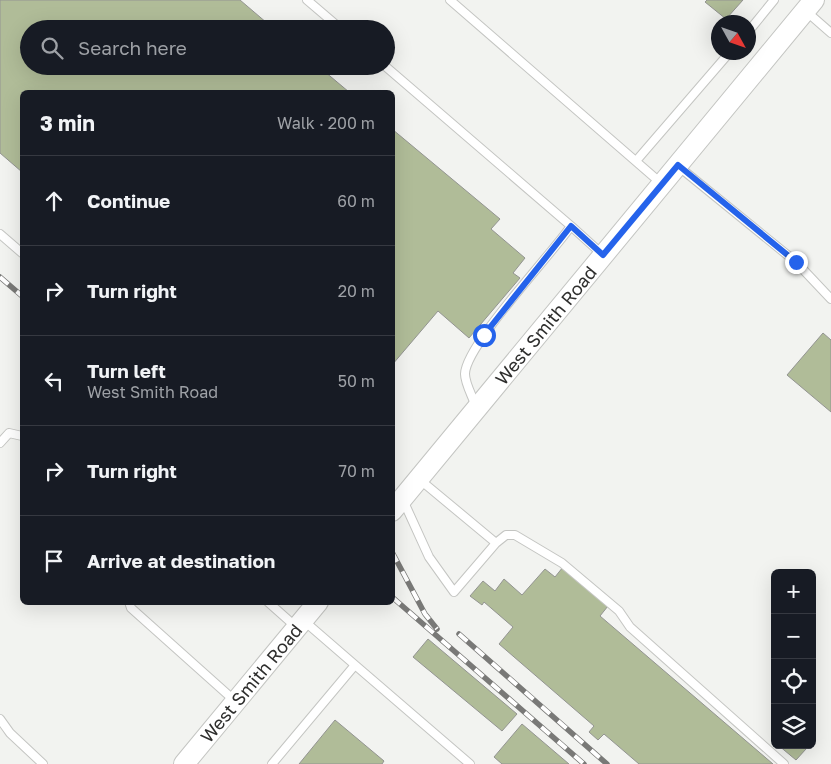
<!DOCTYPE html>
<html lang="en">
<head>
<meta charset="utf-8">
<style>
	body { margin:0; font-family:"Golos Text",sans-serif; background:#20242c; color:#f1f3f6 }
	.controls { position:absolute; right:15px; bottom:15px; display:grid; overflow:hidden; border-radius:8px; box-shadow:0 5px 20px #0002 }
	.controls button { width:45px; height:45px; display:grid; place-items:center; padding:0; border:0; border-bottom:1px solid #363941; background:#171b24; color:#f1f3f6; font:25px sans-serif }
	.compass { position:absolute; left:711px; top:15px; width:45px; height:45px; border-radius:50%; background:#171b24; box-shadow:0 5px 20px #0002; rotate:130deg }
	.stop { position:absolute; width:15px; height:15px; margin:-11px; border:4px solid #2563eb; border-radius:50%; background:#fff }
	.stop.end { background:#2563eb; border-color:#fff; box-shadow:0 1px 5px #0008 }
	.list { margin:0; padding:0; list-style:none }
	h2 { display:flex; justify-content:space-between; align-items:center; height:65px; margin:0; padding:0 20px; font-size:21px }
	h2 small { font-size:16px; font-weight:400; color:#9ea1a6 }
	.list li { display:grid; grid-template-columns:32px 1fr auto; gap:15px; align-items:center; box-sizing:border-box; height:90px; padding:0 20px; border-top:1px solid #363941 }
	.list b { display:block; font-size:19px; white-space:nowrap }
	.list p { margin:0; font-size:16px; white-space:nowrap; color:#9ea1a6 }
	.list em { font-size:16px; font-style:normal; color:#9ea1a6 }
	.icon { flex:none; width:28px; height:28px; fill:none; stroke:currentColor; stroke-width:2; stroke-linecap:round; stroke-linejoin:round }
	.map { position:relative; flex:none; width:831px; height:764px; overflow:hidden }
	.search { position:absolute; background:#171b24; box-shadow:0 5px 20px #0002; left:20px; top:20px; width:375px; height:55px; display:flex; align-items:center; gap:12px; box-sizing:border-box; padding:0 18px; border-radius:28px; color:#9ea1a6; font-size:19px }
	.panel { position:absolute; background:#171b24; box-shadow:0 5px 20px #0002; left:20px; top:90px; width:375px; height:515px; border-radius:8px }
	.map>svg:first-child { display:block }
	.building { fill:#b0bc98; stroke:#939491 }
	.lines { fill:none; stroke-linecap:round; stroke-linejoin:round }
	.service-casing { stroke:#c4c5c2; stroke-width:10 }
	.tertiary-casing { stroke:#c4c5c2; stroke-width:22 }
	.service { stroke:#fff; stroke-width:8 }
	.tertiary { stroke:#fff; stroke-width:20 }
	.rail-casing { stroke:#797977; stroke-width:5.5 }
	.rail { stroke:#fff; stroke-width:4; stroke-dasharray:11; stroke-linecap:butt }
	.route { stroke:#2563eb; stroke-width:6 }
	.labels { text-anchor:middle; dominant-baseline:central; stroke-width:5; stroke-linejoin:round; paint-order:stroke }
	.street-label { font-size:18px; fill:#2f2f2e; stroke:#fff }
</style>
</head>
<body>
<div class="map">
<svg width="831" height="764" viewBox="0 0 831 764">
	<rect width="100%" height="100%" fill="#f2f3f0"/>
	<path class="building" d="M0 0H240L274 29H29V66H318L349 92H22V172L0 153Z
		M707 0H743L726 19 705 2Z
		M392 129 500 219 491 229 525 258 513 273 520 278 469 338 438 311 392 365Z
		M823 333 831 340V412L787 375Z
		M563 567 608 606 600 616 773 764H639L604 734 598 740 589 732 594 726 499 644 513 627 484 602 482 605 470 596 483 581 495 591 504 579 522 595 545 569 555 577Z
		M428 639 517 714 502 731 413 657Z
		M335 720 384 761 382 764H299Z
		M522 724 569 764H502L494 757Z
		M778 745H801L806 749 796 760Z"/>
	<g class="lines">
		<g class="service-casing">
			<path id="service" d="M307 0 341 29
				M450 0 662 184
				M807 12 831 33
				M748 32 774 0
				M385 66 571 226C551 255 465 346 465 374 465 384 473 397 476 407
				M636 161 730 52
				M678 166 796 262 831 299
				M571 226 603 255
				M0 234 22 253
				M0 443 9 433 22 436
				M403 500 429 557 454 592 496 543 419 479
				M496 543 506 535H515L562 563 619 611 630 627 784 764
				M129 602 131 608 235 701
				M268 602 295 626
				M355 665 470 764
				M0 719 10 733 43 764
				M272 764 355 665 303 620"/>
		</g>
		<g class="tertiary-casing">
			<g id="tertiary">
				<path id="s1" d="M392 511 814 0"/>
				<path id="s2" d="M184 764 318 602"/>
			</g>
		</g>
		<use href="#service" class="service"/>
		<use href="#tertiary" class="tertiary"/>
		<g class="rail-casing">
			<path id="rail" d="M0 277 22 296
				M392 552 425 614 437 629
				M392 597 584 764
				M459 634 607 764"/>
		</g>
		<use href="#rail" class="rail"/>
	</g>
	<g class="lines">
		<path class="route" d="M484 335 571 226 603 255 678 165 796 262"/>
	</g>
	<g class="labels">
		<g class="street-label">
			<text stroke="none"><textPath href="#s1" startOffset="241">West Smith Road</textPath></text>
			<text stroke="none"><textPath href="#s2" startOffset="105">West Smith Road</textPath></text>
		</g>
	</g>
</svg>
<div class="controls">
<button>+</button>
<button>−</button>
<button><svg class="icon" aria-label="locate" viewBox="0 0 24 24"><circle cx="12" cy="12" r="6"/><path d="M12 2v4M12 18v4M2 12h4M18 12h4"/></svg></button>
<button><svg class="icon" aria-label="layers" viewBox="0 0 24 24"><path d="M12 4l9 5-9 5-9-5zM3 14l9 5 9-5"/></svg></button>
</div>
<svg class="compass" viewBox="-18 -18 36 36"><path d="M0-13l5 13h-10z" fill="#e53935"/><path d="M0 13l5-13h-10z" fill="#9ea1a6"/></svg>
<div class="stop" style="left:484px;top:335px"></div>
<div class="stop end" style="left:796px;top:262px"></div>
<div class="search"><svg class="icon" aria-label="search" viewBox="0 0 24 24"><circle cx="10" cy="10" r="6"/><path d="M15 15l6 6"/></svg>Search here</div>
<section class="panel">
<h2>3 min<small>Walk · 200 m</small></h2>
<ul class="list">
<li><svg class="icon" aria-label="ahead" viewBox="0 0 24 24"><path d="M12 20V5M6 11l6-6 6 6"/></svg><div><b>Continue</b></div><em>60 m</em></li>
<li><svg class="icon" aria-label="right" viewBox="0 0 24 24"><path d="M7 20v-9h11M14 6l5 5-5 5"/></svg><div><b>Turn right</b></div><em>20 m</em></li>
<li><svg class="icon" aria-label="left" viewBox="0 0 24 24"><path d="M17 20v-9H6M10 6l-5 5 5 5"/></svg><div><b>Turn left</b><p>West Smith Road</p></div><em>50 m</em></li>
<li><svg class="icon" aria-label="right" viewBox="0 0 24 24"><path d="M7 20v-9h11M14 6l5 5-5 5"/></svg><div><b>Turn right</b></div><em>70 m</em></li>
<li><svg class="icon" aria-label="arrive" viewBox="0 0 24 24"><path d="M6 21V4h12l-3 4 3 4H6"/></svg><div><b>Arrive at destination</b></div></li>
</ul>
</section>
</div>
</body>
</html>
